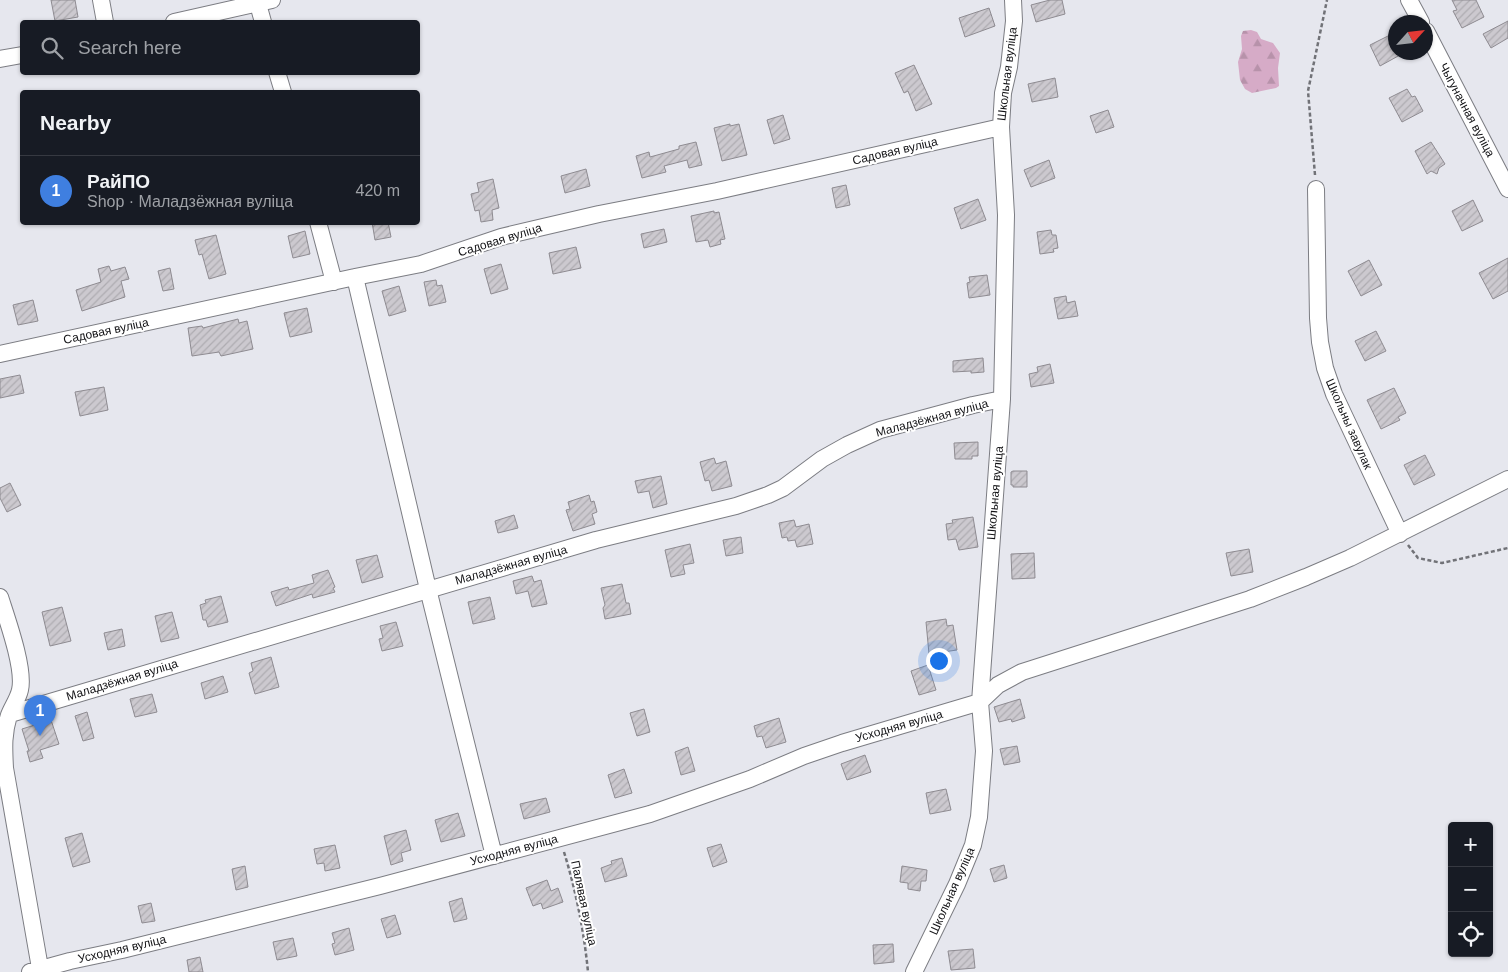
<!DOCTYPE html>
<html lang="en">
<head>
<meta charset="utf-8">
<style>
	body { margin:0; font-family:Arial,sans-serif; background:#242831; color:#f1f3f6 }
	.controls { position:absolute; right:15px; bottom:15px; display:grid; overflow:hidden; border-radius:5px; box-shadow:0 1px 4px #0004 }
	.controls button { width:45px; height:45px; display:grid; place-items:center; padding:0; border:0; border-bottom:1px solid #363941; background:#171b24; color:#f1f3f6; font:25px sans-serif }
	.compass { position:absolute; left:1388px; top:15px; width:45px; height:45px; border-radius:50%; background:#171b24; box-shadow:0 1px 4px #0004; rotate:63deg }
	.you { position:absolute; left:938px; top:660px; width:18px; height:18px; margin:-12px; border:4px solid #fff; border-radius:50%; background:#1a73e8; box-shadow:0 0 0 8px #1a73e833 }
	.badge { display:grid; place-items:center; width:32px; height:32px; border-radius:50%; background:#8c6104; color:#fff; font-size:16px; font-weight:700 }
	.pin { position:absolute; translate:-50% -41px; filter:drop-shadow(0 1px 2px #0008) }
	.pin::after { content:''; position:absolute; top:26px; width:18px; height:15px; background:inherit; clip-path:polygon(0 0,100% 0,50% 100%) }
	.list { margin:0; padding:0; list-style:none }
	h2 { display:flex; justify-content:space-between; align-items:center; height:65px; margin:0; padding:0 20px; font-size:21px }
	h2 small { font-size:16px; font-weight:400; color:#9ea1a6 }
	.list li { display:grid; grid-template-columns:32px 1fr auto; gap:15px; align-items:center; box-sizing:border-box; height:70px; padding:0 20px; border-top:1px solid #363941 }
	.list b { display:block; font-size:19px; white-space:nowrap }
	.list p { margin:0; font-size:16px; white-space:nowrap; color:#9ea1a6 }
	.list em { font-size:16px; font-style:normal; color:#9ea1a6 }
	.icon { flex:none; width:28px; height:28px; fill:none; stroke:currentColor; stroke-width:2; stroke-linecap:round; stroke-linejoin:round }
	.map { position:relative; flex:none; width:1508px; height:972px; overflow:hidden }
	.search { position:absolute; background:#171b24; box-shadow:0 1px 4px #0004; left:20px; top:20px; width:400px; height:55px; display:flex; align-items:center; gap:12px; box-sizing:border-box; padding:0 18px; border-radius:5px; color:#9ea1a6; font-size:19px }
	.panel { position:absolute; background:#171b24; box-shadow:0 1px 4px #0004; left:20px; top:90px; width:400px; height:135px; border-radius:5px }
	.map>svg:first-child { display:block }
	.forest { fill:url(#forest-firs) }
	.building { fill:url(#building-hatch); stroke:#8e8b91 }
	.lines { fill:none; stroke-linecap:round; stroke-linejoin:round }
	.street-casing { stroke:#7c7d83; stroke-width:18 }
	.path { stroke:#717277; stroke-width:2.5; stroke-dasharray:4 2.5; stroke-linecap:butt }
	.street { stroke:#fff; stroke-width:16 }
	.labels { text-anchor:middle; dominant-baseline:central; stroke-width:4; stroke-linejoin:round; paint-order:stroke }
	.street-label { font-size:12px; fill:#121215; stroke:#fff }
</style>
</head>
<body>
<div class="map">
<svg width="1508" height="972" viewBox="0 0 1508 972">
	<defs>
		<pattern id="forest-firs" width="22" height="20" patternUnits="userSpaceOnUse" patternTransform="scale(1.25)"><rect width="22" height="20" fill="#d6abc7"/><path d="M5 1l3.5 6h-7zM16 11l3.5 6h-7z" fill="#b792aa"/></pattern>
		<pattern id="building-hatch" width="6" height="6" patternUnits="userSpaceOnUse" patternTransform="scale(1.25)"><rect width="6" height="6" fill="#ccc9cf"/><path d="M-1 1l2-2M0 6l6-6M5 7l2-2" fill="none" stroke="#aeacb1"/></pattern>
	</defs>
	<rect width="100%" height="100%" fill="#e6e7ee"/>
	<path class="forest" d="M1251 30 1257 32 1261 39 1273 43 1280 53 1278 68 1279 86 1276 88 1252 93 1245 89 1240 80 1238 62 1242 49 1241 36 1243 31Z"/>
	<path class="building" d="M51 0H75L78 17 55 21Z
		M1050 0H1062L1065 14 1036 22 1031 5Z
		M1452 0H1476L1484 17 1462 28 1453 11 1457 10Z
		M989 8 995 26 965 37 959 18Z
		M1508 21V38L1491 48 1483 34Z
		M1390 35 1396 45V52H1399L1400 55 1380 66 1370 45Z
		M914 65 932 104 916 111 908 91 904 93 895 73Z
		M1055 78 1058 97 1032 102 1028 84Z
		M1407 89 1412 97 1415 96 1423 111 1402 122 1389 98Z
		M1108 110 1114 127 1096 133 1090 116Z
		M783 115 790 139 774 144 767 120Z
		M730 124V126L739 124 747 155 722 161 714 128Z
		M696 142 702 165 689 168 687 160 664 166 666 172 642 178 636 156 649 152 650 157 679 149V146Z
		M1431 142 1445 164 1439 168 1437 174 1431 171 1427 174 1415 151Z
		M1049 160 1055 178 1031 187 1024 170Z
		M586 169 590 186 565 193 561 176Z
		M493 179 499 208 492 210 493 220 481 222 479 210 475 211 471 194 479 192 477 183Z
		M846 185 850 205 836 208 832 188Z
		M978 199 986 220 961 229 954 208Z
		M1473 200 1483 221 1462 231 1452 211Z
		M714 211V213L719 212 725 239 720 240 721 244 710 247 708 240 696 242 691 216Z
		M372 222H388L391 237 375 240Z
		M664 229 667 242 644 248 641 234Z
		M1051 230 1052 235H1056L1058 248 1053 249 1054 252 1040 254 1037 232Z
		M305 231 310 254 293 258 288 236Z
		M216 235 226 274 209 279 202 254 199 255 195 240Z
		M576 247 581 268 553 274 549 253Z
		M1508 258V291L1493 299 1479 273Z
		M1369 260 1382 285 1361 296 1348 271Z
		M501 264 508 289 491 294 484 269Z
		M109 266 111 271 125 267 129 279 121 281 125 297 82 311 76 290 101 282 98 269Z
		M170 268 174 289 163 291 158 271Z
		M987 275 990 295 969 298 967 283 970 282 969 277Z
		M436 280 437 286 442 285 446 302 429 306 424 282Z
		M399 286 406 311 389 316 382 291Z
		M1066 296 1067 303 1075 301 1078 316 1058 319 1054 298Z
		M33 300 38 321 18 325 13 305Z
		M307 308 312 332 290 337 284 313Z
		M238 319 239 323 247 321 253 349 221 356 219 352 192 356 188 328 202 326 203 328Z
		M1376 331 1386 351 1365 361 1355 341Z
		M983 358 984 372 971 373V371L953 372V361Z
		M1050 364 1054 383 1031 387 1029 374 1038 372 1037 367Z
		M20 375 24 393 0 398V379Z
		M104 387 108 410 80 416 75 392Z
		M1394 388 1406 413 1398 417 1400 420 1381 429 1367 400Z
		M978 442V456H972V459H955L954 443Z
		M1425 455 1435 475 1414 485 1404 465Z
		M714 458 716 464 726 461 732 486 712 491 709 480 705 481 700 462Z
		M1013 471H1027V487H1013V485H1011V472Z
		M661 476 667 504 653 508 649 491 638 493 635 481Z
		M10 483 21 505 7 512 0 498V488Z
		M589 495 591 502 594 501 597 512 592 514 595 524 573 531 566 510 570 509 568 502Z
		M514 515 518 528 498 533 495 521Z
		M973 517 978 547 959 550 956 539 948 540 946 524 953 523 952 520Z
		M794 520 796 527 809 524 813 544 797 547 795 540 788 541 787 537 782 538 779 523Z
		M741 537 743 553 726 556 723 540Z
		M690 544 694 563 683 565 685 574 671 577 665 550Z
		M1249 549 1253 572 1231 576 1226 553Z
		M1034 553 1035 578 1012 579 1011 554Z
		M377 555 383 577 362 583 356 560Z
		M328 570 335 587 333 588 335 592 313 598 312 594 276 606 271 592 288 587 289 590 314 583 312 575Z
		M532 576 534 582 541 580 547 604 532 607 528 591 516 594 513 581Z
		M622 584 626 603H629L631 614 605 619 603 608 605 605 601 588Z
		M221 596 228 622 208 627 206 620H203L200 605 206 603 205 600Z
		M490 597 495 619 473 624 468 602Z
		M62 607 71 641 50 646 42 612Z
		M172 612 179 638 161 642 155 616Z
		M946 619 947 626 953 625 957 650 929 654 926 622Z
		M396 622 403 646 382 651 379 639 383 638 380 626Z
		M122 629 125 646 108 650 104 633Z
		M271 657 279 687 255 694 249 673 253 671 251 663Z
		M928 665 936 690 919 695 911 671Z
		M223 676 228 692 205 699 201 683Z
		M152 694 157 712 135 717 130 699Z
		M1020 699 1025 718 1012 722 1011 719 999 722 994 707Z
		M644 709 650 732 637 736 630 713Z
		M87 712 94 738 83 741 75 716Z
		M779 718 786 742 766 748 762 736 757 737 754 726Z
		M51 720 59 744 40 750 43 758 30 762 27 751H29L22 729Z
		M1017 746 1020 762 1004 765 1000 749Z
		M688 747 695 771 681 775 675 752Z
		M865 755 871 772 847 780 841 764Z
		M624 769 632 793 615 798 608 775Z
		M946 789 951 810 930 814 926 793Z
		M546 798 550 812 524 819 520 804Z
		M458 813 465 836 441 842 435 820Z
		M406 830 411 850 401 853 403 861 391 865 384 836Z
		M82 833 90 862 73 867 65 838Z
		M721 844 727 862 713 867 707 848Z
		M335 845 340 868 325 871 324 863 317 864 314 849Z
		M622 858 627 876 605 882 601 868 612 864 611 861Z
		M1004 865 1007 878 994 882 990 869Z
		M245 866 248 887 236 890 232 869Z
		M902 866 927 870 926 881H921L920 891 908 889V883L900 882Z
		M547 880 551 891 558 888 563 902 543 909 541 903 533 906 526 888Z
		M462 898 467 919 454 922 449 902Z
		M151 903 155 921 142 923 138 906Z
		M395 915 401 934 387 938 381 919Z
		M349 928 354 950 335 955 332 944 335 943 332 933Z
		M293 938 297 956 277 960 273 942Z
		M893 944 894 962 874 964 873 945Z
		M973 949 975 968 951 970 948 951Z
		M200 957 203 972H189L187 960Z"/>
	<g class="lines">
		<g class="street-casing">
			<path id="street" d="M101 0 105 22
				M1409 0 1421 22
				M258 4 263 22
				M174 22 272 0
				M1426 31 1508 189
				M0 59 22 55
				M277 72 283 92
				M1316 189 1318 318 1320 342 1325 368 1334 394 1400 534
				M318 222 334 282
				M355 277 428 589 494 856
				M0 354 355 277 421 264 501 237 543 227 599 214 717 191 1001 127
				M0 597C7 619 25 669 20 690 18 699 12 707 9 715 3 735 4 748 5 768L40 968
				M10 714 596 540 736 506 768 495 783 488 822 459 847 445 880 430 973 405 1002 399
				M30 972 70 961 122 950 380 886 650 814 750 779 804 756 842 743 980 702 998 685 1022 672 1250 599 1306 577 1350 558 1508 479
				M914 972 957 884 973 845 979 817 984 751 980 702 1002 399 1006 215 1001 127 1003 93 1009 67 1014 21 1013 0"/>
		</g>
		<path class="path" d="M1315 175 1308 91 1327 0
			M1408 545 1418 558 1442 563 1508 548
			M564 852C576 891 584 931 588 972"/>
		<use href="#street" class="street"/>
	</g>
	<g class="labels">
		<g class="street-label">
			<text transform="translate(1007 74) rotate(-83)">Школьная вуліца</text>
			<text transform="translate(1467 110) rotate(62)">Чыгуначная вуліца</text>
			<text transform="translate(895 151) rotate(-13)">Садовая вуліца</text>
			<text transform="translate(500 240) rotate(-17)">Садовая вуліца</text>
			<text transform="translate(106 331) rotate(-12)">Садовая вуліца</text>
			<text transform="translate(932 418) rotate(-15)">Маладзёжная вуліца</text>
			<text transform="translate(1349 424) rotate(66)">Школьны завулак</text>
			<text transform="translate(995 493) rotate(-85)">Школьная вуліца</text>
			<text transform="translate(511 565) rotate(-16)">Маладзёжная вуліца</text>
			<text transform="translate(122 680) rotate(-17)">Маладзёжная вуліца</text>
			<text transform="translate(899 726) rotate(-16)">Усходняя вуліца</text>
			<text transform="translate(514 850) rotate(-15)">Усходняя вуліца</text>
			<text transform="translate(952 891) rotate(-66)">Школьная вуліца</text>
			<text transform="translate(584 903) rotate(78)">Палявая вуліца</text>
			<text transform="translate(122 949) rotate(-13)">Усходняя вуліца</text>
		</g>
	</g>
</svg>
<div class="controls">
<button>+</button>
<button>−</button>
<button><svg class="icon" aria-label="locate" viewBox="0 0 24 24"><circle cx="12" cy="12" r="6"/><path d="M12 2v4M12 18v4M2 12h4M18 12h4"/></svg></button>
</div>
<svg class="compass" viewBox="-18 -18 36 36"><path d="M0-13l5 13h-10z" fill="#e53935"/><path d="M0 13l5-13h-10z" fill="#9ea1a6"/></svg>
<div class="you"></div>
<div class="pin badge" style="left:40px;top:736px;background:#3f7fe0">1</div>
<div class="search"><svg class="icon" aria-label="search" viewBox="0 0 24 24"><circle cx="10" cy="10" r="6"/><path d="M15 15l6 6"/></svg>Search here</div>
<section class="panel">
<h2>Nearby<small></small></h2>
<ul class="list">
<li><span class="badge" style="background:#3f7fe0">1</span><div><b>РайПО</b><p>Shop · Маладзёжная вуліца</p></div><em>420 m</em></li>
</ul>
</section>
</div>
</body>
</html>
